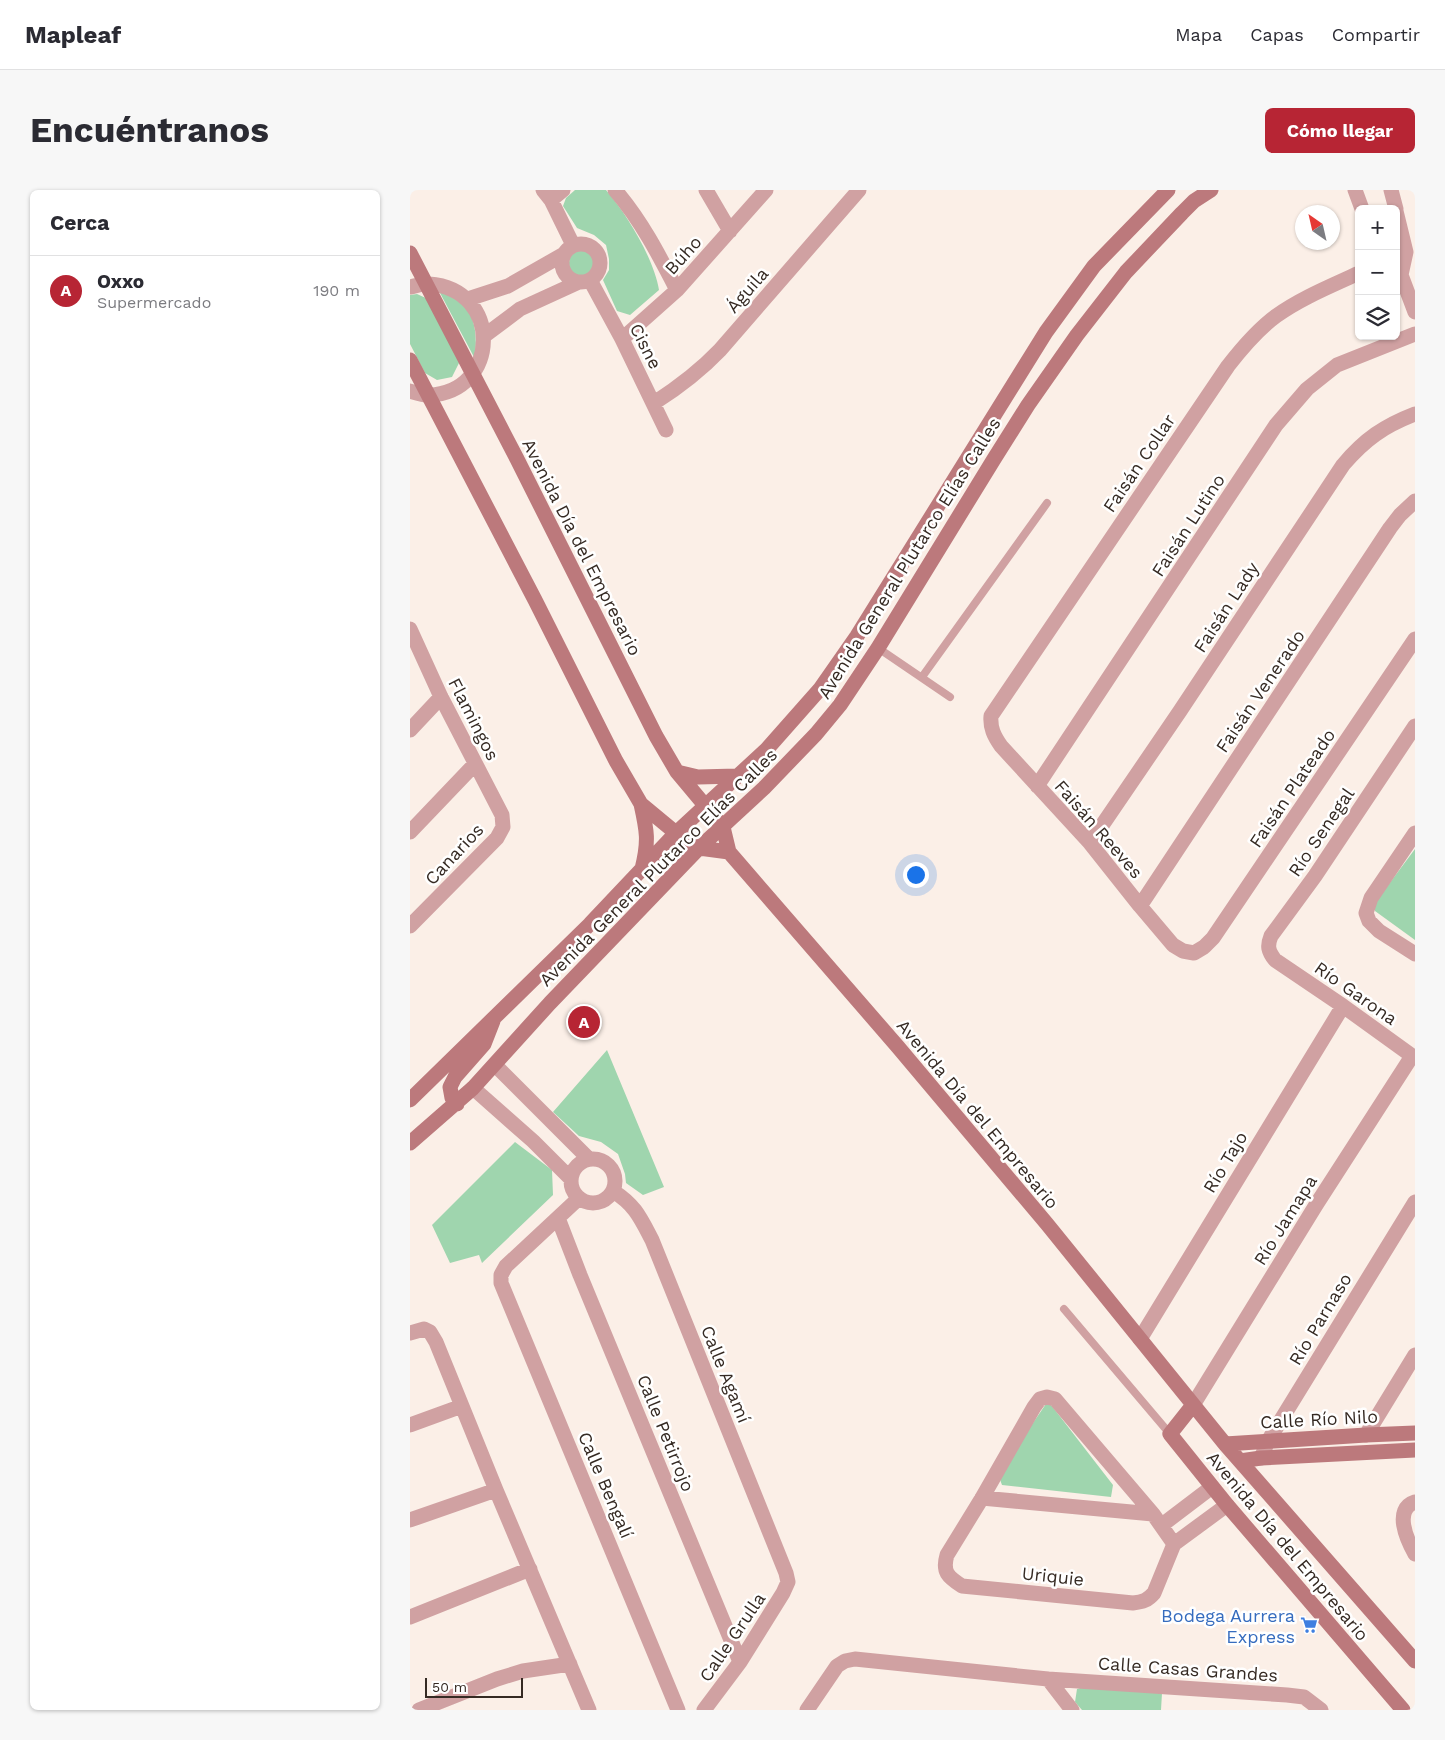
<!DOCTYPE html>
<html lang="es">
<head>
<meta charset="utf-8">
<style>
	body { margin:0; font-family:"Work Sans",sans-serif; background:#f7f7f7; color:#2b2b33 }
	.controls { position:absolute; right:15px; top:15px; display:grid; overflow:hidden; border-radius:8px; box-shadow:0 1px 4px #0004 }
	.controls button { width:45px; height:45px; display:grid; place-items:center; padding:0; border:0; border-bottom:1px solid #e1e1e2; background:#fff; color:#2b2b33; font:25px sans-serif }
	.compass { position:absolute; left:885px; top:15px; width:45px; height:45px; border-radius:50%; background:#fff; box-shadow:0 1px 4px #0004; rotate:326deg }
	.scale { position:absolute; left:15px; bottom:12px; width:98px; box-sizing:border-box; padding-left:5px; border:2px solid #352a23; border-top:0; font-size:14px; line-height:18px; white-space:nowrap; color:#352a23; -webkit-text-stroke:4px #fff; paint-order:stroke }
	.you { position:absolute; left:505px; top:684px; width:18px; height:18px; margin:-12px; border:4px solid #fff; border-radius:50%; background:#1a73e8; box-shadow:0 0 0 8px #1a73e833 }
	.badge { display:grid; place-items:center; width:32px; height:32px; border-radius:50%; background:#b72534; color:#fff; font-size:16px; font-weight:700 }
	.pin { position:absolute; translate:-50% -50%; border:2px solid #fff; box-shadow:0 1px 5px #0006 }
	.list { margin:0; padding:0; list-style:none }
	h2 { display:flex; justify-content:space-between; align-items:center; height:65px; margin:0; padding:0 20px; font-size:21px }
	h2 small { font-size:16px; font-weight:400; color:#7c7c81 }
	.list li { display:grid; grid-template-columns:32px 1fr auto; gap:15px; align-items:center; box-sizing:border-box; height:70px; padding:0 20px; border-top:1px solid #e1e1e2 }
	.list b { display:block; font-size:19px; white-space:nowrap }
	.list p { margin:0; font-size:16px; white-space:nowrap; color:#7c7c81 }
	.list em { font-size:16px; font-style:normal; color:#7c7c81 }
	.icon { flex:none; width:28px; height:28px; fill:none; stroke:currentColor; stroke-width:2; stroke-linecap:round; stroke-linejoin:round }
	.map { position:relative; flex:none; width:1005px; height:1520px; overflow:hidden; border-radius:8px }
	header { display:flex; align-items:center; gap:30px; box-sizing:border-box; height:70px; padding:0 25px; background:#fff; border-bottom:1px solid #e1e1e2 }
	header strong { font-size:24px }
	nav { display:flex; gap:28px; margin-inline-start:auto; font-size:18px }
	.intro { display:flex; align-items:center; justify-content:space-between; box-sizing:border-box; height:120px; padding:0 30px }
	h1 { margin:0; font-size:35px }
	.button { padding:12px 22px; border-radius:8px; background:#b72534; color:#fff; font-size:18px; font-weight:700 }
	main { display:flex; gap:30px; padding:0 30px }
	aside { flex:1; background:#fff; border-radius:8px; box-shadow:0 1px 4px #0004 }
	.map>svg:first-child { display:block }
	.green { fill:#9fd5ae }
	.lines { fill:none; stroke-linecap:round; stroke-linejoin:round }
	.lane { stroke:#d0a1a2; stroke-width:8 }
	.street { stroke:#d0a1a2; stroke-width:15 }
	.secondary { stroke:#bc797c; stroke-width:15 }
	.labels { text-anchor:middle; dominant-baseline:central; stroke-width:5; stroke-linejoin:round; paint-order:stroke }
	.street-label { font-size:18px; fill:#352a23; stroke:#fff }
	.shop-label { font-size:18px; fill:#366cbe; stroke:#fff; text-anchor:end }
</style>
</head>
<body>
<header>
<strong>Mapleaf</strong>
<nav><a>Mapa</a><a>Capas</a><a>Compartir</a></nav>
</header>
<div class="intro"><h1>Encuéntranos</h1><a class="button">Cómo llegar</a></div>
<main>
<aside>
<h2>Cerca<small></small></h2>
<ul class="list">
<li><span class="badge">A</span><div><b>Oxxo</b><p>Supermercado</p></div><em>190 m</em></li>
</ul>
</aside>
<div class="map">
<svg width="1005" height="1520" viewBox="0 0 1005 1520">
	<rect width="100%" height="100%" fill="#fbefe7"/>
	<path class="green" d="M165 0H196C217 24 244 69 249 100L220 125 207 121 193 90 199 80V69L196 55 184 45 167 38 153 16 156 8Z
		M159 73a13 13 0 1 1 26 0a13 13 0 1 1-26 0Z
		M29 101C35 104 43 106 48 110 67 124 67 147 65 169Z
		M7 104 18 109 50 171 42 187 27 190 15 183 0 154V105Z
		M1005 659V750L965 721 964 714Z
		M197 860 254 997 233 1005 216 993 215 984 208 964 191 952 169 946 143 922Z
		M105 952 142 980 143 1005 72 1073 69 1065 40 1073 22 1035Z
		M638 1211 703 1295 701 1307 592 1295 588 1284Z
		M680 1495 752 1503 751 1520H672L665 1512 667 1499Z"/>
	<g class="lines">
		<path class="lane" d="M468 458 540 507
			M512 487 637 313
			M654 1119 760 1244"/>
		<path class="street" d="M133 0 141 10 163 55
			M205 0C231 30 249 65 267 100
			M296 0 320 41
			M945 0 952 19
			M981 0 986 19
			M141 10 153 0
			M986 21 996 62 991 85
			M152 73a19 19 0 1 1 38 0a19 19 0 1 1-38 0Z
			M986 81 991 85 1005 122
			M949 83C921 96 891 108 866 126 847 140 832 158 818 176L581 526C580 538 584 546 591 556L680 653 730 716 763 755 773 761 784 763 794 757 803 748 1005 449
			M180 90 212 149 256 240
			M0 97C6 96 13 93 19 94 93 99 90 203 19 205 13 205 6 203 0 201
			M58 109 98 96 154 64
			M74 146 110 119 169 92
			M212 149 267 100 356 0
			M244 213C269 197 289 182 310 160L449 0
			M0 439 31 507 92 625 93 637 87 648 0 736
			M1005 536 905 686 861 746C857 756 858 761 865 770L933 816 1005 868
			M0 540 31 507
			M627 596 866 235 897 199 927 175 1005 144
			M0 642 65 574
			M1005 643 961 708 956 723 959 731 969 741 1005 764
			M680 653 770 521 933 275C955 249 974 236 1005 224
			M730 716 980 338 990 325 1005 311
			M85 875 179 969
			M63 898 123 951 160 988
			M161 991a22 22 0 1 1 44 0a22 22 0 1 1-44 0Z
			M203 1001C225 1015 230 1027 242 1050L376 1383 378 1392 373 1403 330 1472 294 1520
			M168 1009 96 1076 91 1085V1093L268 1520
			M148 1028 170 1085 330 1472
			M0 1143 14 1139 20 1142 26 1152 86 1300 179 1520
			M730 1149 933 816
			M637 1207 645 1209 743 1324 764 1354 744 1403C738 1410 733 1412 723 1413L552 1396C538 1387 532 1382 537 1365L572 1308 624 1217 630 1209Z
			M783 1215 906 1015 1002 866
			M0 1235 52 1216
			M956 1245 1005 1165
			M851 1268 858 1251 1005 1012
			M572 1308 743 1324
			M1005 1312C983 1319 997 1350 1005 1364
			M0 1330 86 1300
			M752 1335 802 1297
			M764 1354 817 1315
			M0 1427 120 1379
			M638 1489 662 1520
			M9 1520 87 1489 113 1481 160 1474
			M397 1520 427 1476 435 1471 445 1469 638 1489 877 1505 894 1507 911 1520"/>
		<path class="secondary" d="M0 63 107 269 246 546 267 582 313 637 319 662 488 857 637 1034 815 1254 1005 1471
			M0 170 125 410 206 571 231 614 266 643 289 658 319 662
			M267 582 288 587 327 586
			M231 614C237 641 239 651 232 679
			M0 910 180 734 266 643 357 559 410 499 447 446 636 142 684 76 758 0
			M47 914 42 908 40 897 45 887 74 854 83 831
			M0 953 63 898 140 813 289 658 354 598 406 544 430 515 468 458 584 269 618 215 667 145 716 82 772 23 784 11 801 0
			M783 1215 760 1244 817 1315 993 1520
			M815 1254 956 1245 1005 1243
			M830 1271 851 1268 1005 1260"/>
	</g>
	<defs>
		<g id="supermarket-bare" transform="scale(1.35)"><path d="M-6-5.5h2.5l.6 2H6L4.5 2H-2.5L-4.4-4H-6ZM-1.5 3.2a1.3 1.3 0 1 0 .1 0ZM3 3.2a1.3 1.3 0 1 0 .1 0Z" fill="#3f7fe0" stroke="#fff" stroke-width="2.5" paint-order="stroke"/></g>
	</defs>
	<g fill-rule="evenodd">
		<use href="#supermarket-bare" x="899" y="1435"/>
	</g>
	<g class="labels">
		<g class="street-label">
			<text transform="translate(273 65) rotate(-48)">Búho</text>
			<text transform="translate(337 100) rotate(-49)">Águila</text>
			<text transform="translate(236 156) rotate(63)">Cisne</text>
			<text transform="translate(729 273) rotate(-56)">Faisán Collar</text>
			<text transform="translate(778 335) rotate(-57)">Faisán Lutino</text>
			<text transform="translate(172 357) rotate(63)">Avenida Día del Empresario</text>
			<text transform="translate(499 368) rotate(-58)">Avenida General Plutarco Elías Calles</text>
			<text transform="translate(816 417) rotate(-57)">Faisán Lady</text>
			<text transform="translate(850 501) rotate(-56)">Faisán Venerado</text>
			<text transform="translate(64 529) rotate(63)">Flamingos</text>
			<text transform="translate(882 598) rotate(-56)">Faisán Plateado</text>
			<text transform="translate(689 639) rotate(49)">Faisán Reeves</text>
			<text transform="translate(911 642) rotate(-56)">Río Senegal</text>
			<text transform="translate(44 664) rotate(-47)">Canarios</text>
			<text transform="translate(248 677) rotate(-45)">Avenida General Plutarco Elías Calles</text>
			<text transform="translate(946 803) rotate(35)">Río Garona</text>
			<text transform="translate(568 924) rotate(50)">Avenida Día del Empresario</text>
			<text transform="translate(815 972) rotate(-59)">Río Tajo</text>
			<text transform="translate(875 1030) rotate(-58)">Río Jamapa</text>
			<text transform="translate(910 1129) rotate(-59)">Río Parnaso</text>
			<text transform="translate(316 1184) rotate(68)">Calle Agamí</text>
			<text transform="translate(909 1229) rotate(-3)">Calle Río Nilo</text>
			<text transform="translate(256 1243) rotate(68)">Calle Petirrojo</text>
			<text transform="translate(196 1295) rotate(67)">Calle Bengalí</text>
			<text transform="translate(878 1356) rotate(50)">Avenida Día del Empresario</text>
			<text transform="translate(643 1386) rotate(6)">Uriquie</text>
			<text transform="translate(322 1447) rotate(-56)">Calle Grulla</text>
			<text transform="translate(778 1479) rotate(4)">Calle Casas Grandes</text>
		</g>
		<g class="shop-label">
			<text x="885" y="1425">Bodega Aurrera<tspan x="885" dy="21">Express</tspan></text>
		</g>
	</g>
</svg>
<div class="controls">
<button>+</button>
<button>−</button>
<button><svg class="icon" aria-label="layers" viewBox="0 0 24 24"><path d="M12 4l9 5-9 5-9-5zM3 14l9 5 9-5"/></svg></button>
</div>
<svg class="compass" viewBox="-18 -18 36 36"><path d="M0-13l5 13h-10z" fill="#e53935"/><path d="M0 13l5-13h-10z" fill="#7c7c81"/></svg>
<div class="scale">50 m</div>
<div class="you"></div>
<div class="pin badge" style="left:174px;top:832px">A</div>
</div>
</main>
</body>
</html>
